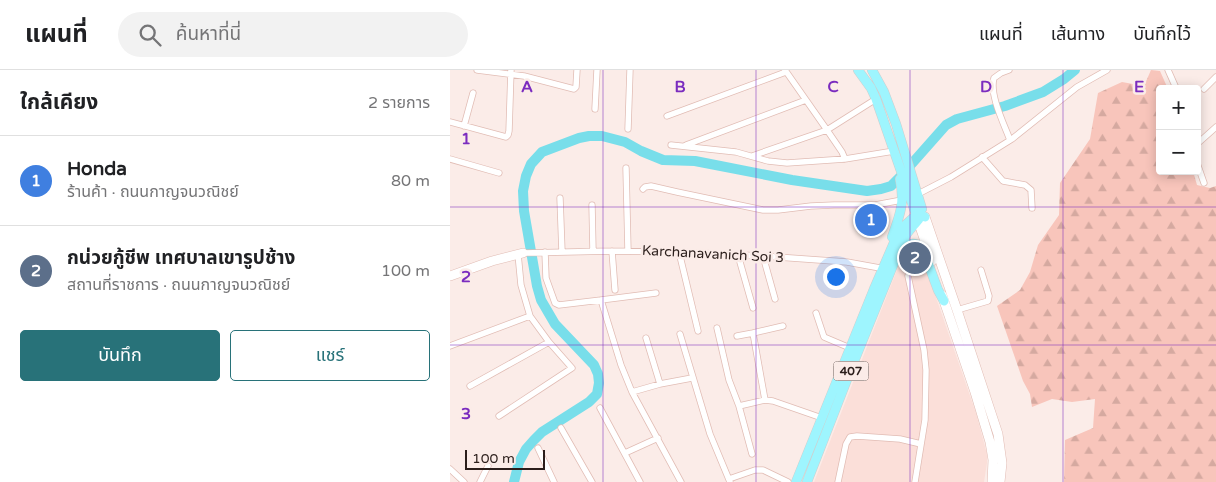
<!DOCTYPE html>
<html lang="th">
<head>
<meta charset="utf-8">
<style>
	body { margin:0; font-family:"Varela Round","Noto Sans Thai",sans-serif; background:#f2f2f2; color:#202124 }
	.controls { position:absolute; right:15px; top:15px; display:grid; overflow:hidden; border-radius:5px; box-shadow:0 2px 12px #0003 }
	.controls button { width:45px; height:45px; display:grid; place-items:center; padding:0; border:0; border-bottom:1px solid #e0e0e0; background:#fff; color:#202124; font:25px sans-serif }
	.scale { position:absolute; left:15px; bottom:12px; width:80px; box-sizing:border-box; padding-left:5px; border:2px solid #2b1e1b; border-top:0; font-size:14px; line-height:18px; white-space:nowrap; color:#2b1e1b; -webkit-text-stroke:4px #fbece8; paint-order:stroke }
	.you { position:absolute; left:385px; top:206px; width:18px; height:18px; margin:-12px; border:4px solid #fff; border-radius:50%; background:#1a73e8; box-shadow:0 0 0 8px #1a73e833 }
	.badge { display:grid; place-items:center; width:32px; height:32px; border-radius:50%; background:#287279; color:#fff; font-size:16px; font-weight:700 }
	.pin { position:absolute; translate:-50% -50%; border:2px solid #fff; box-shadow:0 1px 5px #0006 }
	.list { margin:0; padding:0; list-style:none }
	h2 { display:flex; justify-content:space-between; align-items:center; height:65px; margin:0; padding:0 20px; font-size:21px }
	h2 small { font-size:16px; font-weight:400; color:#757577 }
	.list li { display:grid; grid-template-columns:32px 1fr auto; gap:15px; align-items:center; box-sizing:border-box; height:90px; padding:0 20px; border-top:1px solid #e0e0e0 }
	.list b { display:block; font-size:19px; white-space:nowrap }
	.list p { margin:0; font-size:16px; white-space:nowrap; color:#757577 }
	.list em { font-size:16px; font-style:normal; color:#757577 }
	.actions { display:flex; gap:10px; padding:15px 20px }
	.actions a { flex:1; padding:11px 0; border:1px solid #287279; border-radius:5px; text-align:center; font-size:18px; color:#287279 }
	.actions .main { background:#287279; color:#fff }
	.icon { flex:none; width:28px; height:28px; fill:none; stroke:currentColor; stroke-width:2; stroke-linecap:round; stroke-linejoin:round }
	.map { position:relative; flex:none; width:766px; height:412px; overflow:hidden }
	header { display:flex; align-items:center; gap:30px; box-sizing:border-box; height:70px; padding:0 25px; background:#fff; border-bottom:1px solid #e0e0e0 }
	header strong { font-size:24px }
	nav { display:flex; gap:28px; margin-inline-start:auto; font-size:18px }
	.search { width:350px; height:45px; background:#f2f2f2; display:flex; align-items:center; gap:12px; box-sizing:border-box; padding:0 18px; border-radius:28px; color:#757577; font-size:19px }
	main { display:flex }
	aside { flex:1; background:#fff }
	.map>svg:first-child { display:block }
	.built { fill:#fbdfd9 }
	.forest { fill:url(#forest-firs) }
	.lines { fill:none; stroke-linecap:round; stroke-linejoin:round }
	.river { stroke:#78deea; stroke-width:10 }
	.street-casing { stroke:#e1bcb4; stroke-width:7 }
	.secondary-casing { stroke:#e1bcb4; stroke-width:10 }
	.primary-casing { stroke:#d0cecd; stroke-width:10 }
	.street { stroke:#fff; stroke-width:5.5 }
	.secondary { stroke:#fff; stroke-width:9 }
	.primary { stroke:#9ef5fe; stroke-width:9 }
	.grid { fill:none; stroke:#7b2cbf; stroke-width:1; stroke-opacity:0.55 }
	.labels { text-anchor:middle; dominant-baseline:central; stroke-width:5; stroke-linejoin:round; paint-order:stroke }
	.shield { fill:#fbece8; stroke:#695c58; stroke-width:1 }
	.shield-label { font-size:12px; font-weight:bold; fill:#2b1e1b }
	.street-label { font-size:14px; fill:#2b1e1b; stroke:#fbece8 }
	.grid-label { font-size:16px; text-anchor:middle; font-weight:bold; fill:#7b2cbf; stroke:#fbece8; stroke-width:5; stroke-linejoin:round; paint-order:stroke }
</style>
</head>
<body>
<header>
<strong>แผนที่</strong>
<div class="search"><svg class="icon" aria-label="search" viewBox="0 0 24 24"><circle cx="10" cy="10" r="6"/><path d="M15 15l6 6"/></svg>ค้นหาที่นี่</div>
<nav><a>แผนที่</a><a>เส้นทาง</a><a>บันทึกไว้</a></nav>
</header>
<main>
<aside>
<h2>ใกล้เคียง<small>2 รายการ</small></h2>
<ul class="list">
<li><span class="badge" style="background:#3f7fe0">1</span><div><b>Honda</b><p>ร้านค้า · ถนนกาญจนวณิชย์</p></div><em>80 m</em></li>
<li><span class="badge" style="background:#5c6f8a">2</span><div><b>กน่วยกู้ชีพ เทศบาลเขารูปช้าง</b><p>สถานที่ราชการ · ถนนกาญจนวณิชย์</p></div><em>100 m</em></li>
</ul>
<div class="actions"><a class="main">บันทึก</a><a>แชร์</a></div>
</aside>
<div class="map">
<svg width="766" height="412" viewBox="0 0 766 412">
	<defs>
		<pattern id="forest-firs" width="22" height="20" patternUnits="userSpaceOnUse" patternTransform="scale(1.25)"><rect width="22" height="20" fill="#f8c5bb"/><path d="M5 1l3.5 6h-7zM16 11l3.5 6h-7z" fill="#d5a9a0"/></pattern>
	</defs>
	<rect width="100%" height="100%" fill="#fbece8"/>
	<path class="built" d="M464 179 470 181 526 343 537 384V393L534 412H364L452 187 458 180Z"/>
	<path class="forest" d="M701 0 710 1 718 19H710V101H743L747 115 760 118 766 116V412H614L615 370 643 358 645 329 622 332 602 329 582 337 580 324 573 311 547 236 570 220 580 202 588 175 609 145 610 113 640 69 648 23 672 12 694 16Z"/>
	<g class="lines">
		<path class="river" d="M64 412 69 392 76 379 84 370 92 362 139 332 147 324 149 313 148 304 144 295 105 254 91 230 87 216 74 141 73 121 76 106 81 94 92 82 129 68 139 66H152L175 72 191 81 213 90 245 91 342 110 417 121 431 119 441 116 450 107 496 55 507 49 555 36 593 22 614 9 625 0"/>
		<g class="street-casing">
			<path id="street" d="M27 0 74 6 124 19 126 17 127 0
				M335 0 377 60 392 82 395 89
				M559 0 551 3 544 8C539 24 554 54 560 70
				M718 0 726 18
				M754 19 766 7
				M145 39 147 0
				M217 46 336 2
				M0 52 56 67 58 65 59 61 61 0
				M14 56 23 23
				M178 59 180 0
				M747 74 766 57
				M221 75 286 82 318 91 337 93 395 89 444 81
				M236 75 356 30
				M302 86 377 60 426 29
				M532 87 553 111 575 115 581 120 582 138
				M0 89 49 103
				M747 93 754 113
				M176 98 178 181
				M193 119 195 117 201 116 227 122 313 140H328L361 136 384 135H425L452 130
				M468 124 501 107 562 69 627 17 657 0
				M110 128 112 182
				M142 135 143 181
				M162 181 165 220
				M95 182 96 208 105 233 109 235 151 230 206 223
				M229 182 248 261
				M73 183 162 181 229 182 313 186 397 192 430 198
				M288 185 303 238
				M313 186 325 229
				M458 206 474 280 476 300 475 350 465 412
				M151 230 171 295 182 322 231 412
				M507 240 538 231 539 226 531 200
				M366 243 374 267 400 278
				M267 258 279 310 289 336 302 384
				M230 264 260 364 280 412
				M287 266 303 263
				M196 268 210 314
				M0 276 80 246
				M20 316 99 272
				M182 322 210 314 242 308
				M315 330 303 263 333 256
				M289 336 315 330 323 331 372 348
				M150 338 190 412
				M49 346 122 298 99 272 80 246 71 215 68 184
				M111 358 142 412
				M88 378 104 412
				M175 383 208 368
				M0 399 14 412
				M279 409 305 400H313L338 412
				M30 412 38 396
				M388 412 396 374 400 367 407 366 450 369 471 374"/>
		</g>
		<g class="secondary-casing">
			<path id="secondary" d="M475 147 507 240 548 364 552 393 550 412
				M468 151 482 191
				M0 206 42 191 73 183
				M492 225 525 322 540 372 543 390 542 412"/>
		</g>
		<g class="primary-casing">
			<path id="primary" d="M408 0 421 18 426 29 468 150
				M422 0 434 22 446 54 472 139
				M442 167C450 145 455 133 450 109
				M450 182C455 174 463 171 472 177L488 220 494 231
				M346 412 424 219 446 168 452 158 463 148 467 145H471L475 147
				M357 412 405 289 452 173C454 169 456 164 459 161 468 148 472 153 470 134"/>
		</g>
		<use href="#street" class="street"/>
		<use href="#secondary" class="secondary"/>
		<use href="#primary" class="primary"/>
	</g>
	<path class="grid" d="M153 0V412M306 0V412M460 0V412M613 0V412M0 137H766M0 275H766"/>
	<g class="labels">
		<rect class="shield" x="383.5" y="291.5" width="35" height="19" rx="4"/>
		<g class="shield-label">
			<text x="401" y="301">407</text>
		</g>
		<g class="street-label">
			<text transform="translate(263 184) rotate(3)">Karchanavanich Soi 3</text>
		</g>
	</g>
	<g class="grid-label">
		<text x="77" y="22">A</text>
		<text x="230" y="22">B</text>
		<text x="383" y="22">C</text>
		<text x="536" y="22">D</text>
		<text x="689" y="22">E</text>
		<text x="16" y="74">1</text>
		<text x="16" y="212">2</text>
		<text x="16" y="349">3</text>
	</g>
</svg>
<div class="controls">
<button>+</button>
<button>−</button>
</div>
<div class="scale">100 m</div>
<div class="you"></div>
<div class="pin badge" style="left:421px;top:150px;background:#3f7fe0">1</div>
<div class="pin badge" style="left:465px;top:188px;background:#5c6f8a">2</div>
</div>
</main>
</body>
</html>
